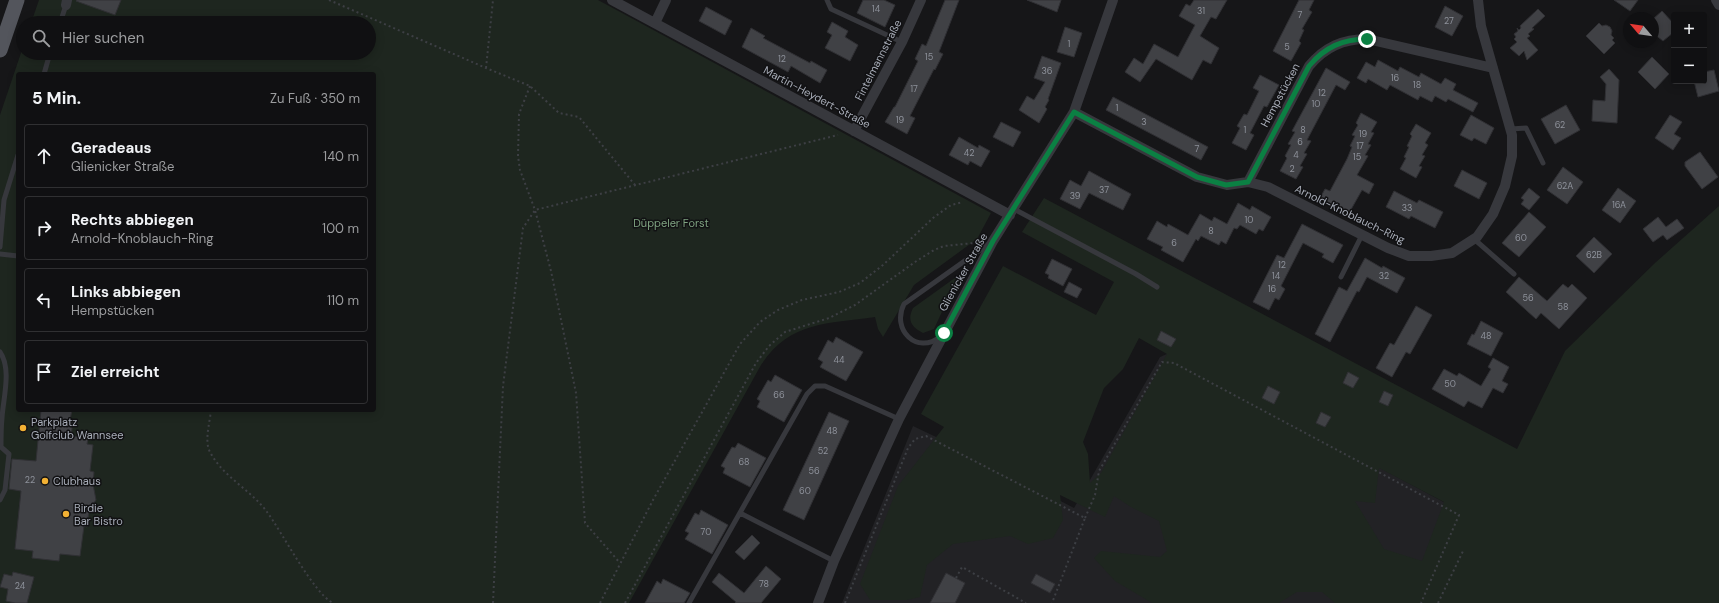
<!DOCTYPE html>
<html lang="de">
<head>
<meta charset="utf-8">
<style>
	body { margin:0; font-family:"DM Sans",sans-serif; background:#1e1e20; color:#f1f3f6 }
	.controls { position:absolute; right:12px; top:12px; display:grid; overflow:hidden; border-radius:4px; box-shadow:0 2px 10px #0003 }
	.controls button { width:36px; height:36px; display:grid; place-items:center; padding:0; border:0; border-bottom:1px solid #303032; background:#101012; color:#f1f3f6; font:20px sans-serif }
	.compass { position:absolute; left:1623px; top:12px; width:36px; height:36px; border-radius:50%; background:#101012; box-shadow:0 2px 10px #0003; rotate:299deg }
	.stop { position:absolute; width:12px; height:12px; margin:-9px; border:3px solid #0b8043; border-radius:50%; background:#fff }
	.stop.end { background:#0b8043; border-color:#fff; box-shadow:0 1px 4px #0008 }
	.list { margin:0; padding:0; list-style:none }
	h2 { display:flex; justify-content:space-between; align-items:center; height:52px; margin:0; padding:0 16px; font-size:17px }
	h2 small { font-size:13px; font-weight:400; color:#9c9d9f }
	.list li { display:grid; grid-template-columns:26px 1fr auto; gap:12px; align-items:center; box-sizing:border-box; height:64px; margin:0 8px 8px; padding:0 8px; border:1px solid #303032; border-radius:4px }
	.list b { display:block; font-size:15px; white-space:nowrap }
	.list p { margin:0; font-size:13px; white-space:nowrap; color:#9c9d9f }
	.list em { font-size:13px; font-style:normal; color:#9c9d9f }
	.icon { flex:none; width:22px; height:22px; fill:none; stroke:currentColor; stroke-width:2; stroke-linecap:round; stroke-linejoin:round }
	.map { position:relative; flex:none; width:1719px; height:603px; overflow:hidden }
	.search { position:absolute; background:#101012; box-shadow:0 2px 10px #0003; left:16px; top:16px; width:360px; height:44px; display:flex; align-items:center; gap:10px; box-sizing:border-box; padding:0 14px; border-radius:22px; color:#9c9d9f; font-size:15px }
	.panel { position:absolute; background:#101012; box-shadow:0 2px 10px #0003; left:16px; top:72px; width:360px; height:340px; border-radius:4px }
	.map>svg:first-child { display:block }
	.built { fill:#222225 }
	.green { fill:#1e261f; fill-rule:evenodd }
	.building { fill:#404145; stroke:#303034 }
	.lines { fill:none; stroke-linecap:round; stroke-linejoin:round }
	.path { stroke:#3d3f44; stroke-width:2; stroke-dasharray:2 3; stroke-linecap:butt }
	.service { stroke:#37383d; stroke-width:5 }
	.minor { stroke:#37383d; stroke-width:10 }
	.primary { stroke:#53555c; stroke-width:15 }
	.route { stroke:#0b8043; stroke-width:5 }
	.poi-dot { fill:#f2b134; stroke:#111113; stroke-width:1.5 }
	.labels { text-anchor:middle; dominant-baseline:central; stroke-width:3; stroke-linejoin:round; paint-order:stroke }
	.number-label { font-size:9px; fill:#8e929b }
	.street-label { font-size:11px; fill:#a8adb8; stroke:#111113 }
	.park-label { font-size:11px; fill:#7fa381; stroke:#111113 }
	.poi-label { font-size:11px; fill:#a8adb8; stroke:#111113; text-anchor:start }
</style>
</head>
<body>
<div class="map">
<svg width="1719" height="603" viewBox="0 0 1719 603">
	<rect width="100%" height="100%" fill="#161618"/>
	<path class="built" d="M1167 354 1468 515 1428 603H842L913 426 955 446 1074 508 1160 357Z"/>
	<path class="green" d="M39 0H598L991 213 977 239 914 285 883 337 878 329 875 317C827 324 790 321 761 365L629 603H0V115L23 47V53H369V23H31ZM18 74H374V410H18Z
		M1044 198 1517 449 1565 351 1655 263 1719 206V603H1335L1322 592H1297L1279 603H1152L1115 581 1094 558 1101 551 1160 557 1167 551 1159 521 1131 507 1114 496 1105 517 1060 495 1063 520 1053 538 1028 544 1010 536 953 544 927 565 920 597 907 600H870L860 584 898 486 944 427 921 414 1003 266 1096 315 1114 282 1022 232ZM1139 338 1167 354 1101 473 1090 483 1088 454 1083 442 1104 388 1123 369ZM1379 468 1444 502 1422 561 1384 549 1355 501 1375 503Z
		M959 275 934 329 923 333C911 327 907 320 913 308Z"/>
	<path class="building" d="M77 0H121L115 15 76 1Z
		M863 0H884L895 5 885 27 857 13Z
		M945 0H959L939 52 943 54 935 70 934 69 910 116 915 118 907 134 885 122 894 107H895L918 61 915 59 922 44 926 46Z
		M1027 0H1061L1057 12Z
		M1194 0H1227L1216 19 1211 17 1200 36 1219 48 1211 64 1203 60 1192 80 1156 59 1140 82 1125 72 1134 58 1143 64 1154 44 1178 57 1195 25 1179 16 1186 4 1190 6Z
		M1299 0H1314L1309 10 1312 12 1302 29 1304 30 1299 41 1301 43 1291 61 1273 51Z
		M1614 0H1638L1630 11Z
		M1445 6 1463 16 1452 36 1435 27Z
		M706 7 732 21 725 35 699 21Z
		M1538 9 1545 16 1532 28 1534 29 1528 34 1530 36 1527 38 1538 50 1527 60 1524 51 1519 56 1510 48 1517 42 1514 39 1516 37 1514 34 1518 31 1517 28 1519 30 1521 28 1520 26Z
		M1662 11 1674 24V32L1663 41 1653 33V19Z
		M832 22 848 31 845 37 858 45 850 61 825 48 832 35 827 32Z
		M1599 23 1602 26 1606 25 1610 27 1612 31 1611 35 1614 38 1612 40 1615 43 1604 54 1586 36Z
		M1065 27 1082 33 1074 57 1057 52Z
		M751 28 765 36 763 38 810 63 811 61 827 70 820 83 791 66 788 72 742 47Z
		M1042 56 1061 63 1048 99 1049 100 1045 107 1047 109 1039 123 1019 110 1027 96 1034 100 1045 82 1034 78Z
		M1652 57 1669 74 1655 89 1638 72Z
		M1378 60 1398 71 1400 67 1419 77 1421 73 1441 84 1445 78 1456 84 1453 90 1478 103 1473 112 1448 99 1446 102 1435 96 1432 102 1420 96 1418 100 1390 85 1387 90 1368 79 1366 83 1357 78 1366 62 1375 67Z
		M1326 68 1350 82 1345 90 1336 85 1307 140 1311 141 1304 153 1307 154 1300 166 1303 167 1296 179 1280 171 1287 158 1285 156 1291 145 1288 144 1295 132 1292 131Z
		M1609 69 1619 80 1617 123 1592 121 1593 100 1605 101 1606 84 1600 77Z
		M1714 70 1719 91 1698 97 1694 81H1704V72Z
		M1260 75 1279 85 1267 107 1264 106 1250 133 1254 135 1246 150 1232 143 1240 128 1237 126 1244 114 1247 115 1259 91 1253 88Z
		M1113 97 1208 147 1201 160 1106 110Z
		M1566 105 1580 130 1555 144 1541 119Z
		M1361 113 1377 122 1371 132 1374 133 1368 144 1371 145 1365 155 1368 156 1357 175 1374 184 1369 194 1362 190 1349 213 1320 198 1325 189 1330 191 1347 159 1352 147 1350 146 1355 136 1352 135 1358 125 1356 123Z
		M1471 115 1494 128 1486 144 1474 138 1472 141 1460 135Z
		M1670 115 1682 122 1674 134 1681 138 1673 150 1655 138Z
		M1001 122 1021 132 1013 147 993 137Z
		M1416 124 1431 133 1425 143 1428 145 1422 155 1425 156 1419 166 1422 167 1416 178 1400 169 1406 158 1404 157 1409 147 1407 146 1412 136 1410 134Z
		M959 137 978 148 979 145 990 151 981 167 970 161 968 165 949 155Z
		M1700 152 1718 177 1702 189 1685 166V162Z
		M1563 167 1583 182 1567 204 1547 190Z
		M1462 170 1487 183 1479 199 1454 186Z
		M1089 171 1131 194 1123 210 1089 193 1080 209 1060 199 1070 180 1081 186Z
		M1529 188 1540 197 1529 210 1521 204 1524 200 1521 198Z
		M1618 188 1636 201 1620 223 1602 210Z
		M1394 191 1417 203 1419 200 1443 212 1435 228 1411 216 1409 219 1386 207Z
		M1238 203 1250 210 1252 206 1271 217 1263 231 1259 229 1256 234 1240 225 1237 229 1234 228 1226 244 1221 241 1219 245 1201 236 1198 241 1196 239 1183 262 1161 250 1163 247 1147 239 1157 221 1167 227 1168 224 1188 235 1200 214 1212 221 1214 217 1227 224Z
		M1529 212 1546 227 1519 257 1502 243Z
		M1658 217 1666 227 1677 219 1684 228 1667 240 1663 235 1653 242 1643 229Z
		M1302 224 1343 245 1333 263 1322 257 1324 254 1303 243 1281 286 1285 289 1279 300 1275 298 1269 310 1253 302 1277 255 1284 258Z
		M1594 237 1612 254 1594 273 1576 256Z
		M1365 258 1382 268 1383 266 1405 278 1397 293 1367 277 1359 292 1357 291 1330 342 1315 334 1339 287 1347 291Z
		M1052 259 1072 269 1063 286 1048 278 1049 275 1045 273Z
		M1519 277 1547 301 1563 284 1568 288 1572 284 1587 298 1559 329 1541 313 1536 319 1506 292Z
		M1069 282 1082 289 1077 298 1064 292Z
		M1416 306 1432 315 1410 354 1406 352 1392 377 1376 368 1390 343 1394 345Z
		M1481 321 1503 333 1491 356 1467 344 1472 334 1474 335Z
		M1161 331 1176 339 1171 347 1157 340Z
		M836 337 863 352 846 381 820 367 823 362 818 359 828 340 833 343Z
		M1493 358 1509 367 1502 381 1508 384 1503 393 1493 388 1482 408 1468 401 1464 407 1432 389 1444 369 1457 376 1459 373 1481 386 1491 369 1488 367Z
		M1348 372 1359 378 1353 388 1343 383Z
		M775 375 802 390 784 422 757 407 760 401 757 399 768 380 771 382Z
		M1268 386 1280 392 1274 404 1262 398Z
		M1384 391 1393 395 1388 406 1379 402Z
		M41 410H72L70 420 73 421 71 436 88 438 87 444 93 445 90 471 94 472 93 484 96 500 89 510 87 527 84 526 80 556 60 554 59 561 32 558 33 551 15 549 21 491 9 489 12 459 36 461Z
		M829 412 849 421 804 520 783 510Z
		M1321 412 1331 417 1325 427 1316 423Z
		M738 443 766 458 750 487 723 473 725 468 721 466 732 447 735 448Z
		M701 510 728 525 712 554 685 539 689 533 685 531 695 513 699 515Z
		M752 535 760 543 744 560 735 552Z
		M766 566 781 579 761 603H735L736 602 712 582 719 573 744 593Z
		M13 572 34 577 27 603H15L6 601 8 589 0 587 4 574 12 576Z
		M946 573 965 583 955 603H930Z
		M1036 574 1055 584 1050 593 1031 583Z
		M663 579 690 593 684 603H645L657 581 661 584Z"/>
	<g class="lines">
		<path class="path" d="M329 0 486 68 530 86 559 113 579 117 635 185
			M486 68 493 0
			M530 86 519 114 518 156 520 170 535 210 551 271 576 393 585 523 620 563
			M211 410C210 422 204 441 210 452 223 477 251 490 267 512 282 532 314 594 333 603
			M1085 518 1095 495 1099 471 1162 362 1174 363 1459 515 1421 603
			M956 578 962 567 1026 603
			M493 603 503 386 523 228 535 210 838 135
			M600 603 653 500 740 344 760 322 778 310 802 300 839 292 860 283 883 265 933 218 951 205 963 202
			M625 603 756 363 769 346 785 332 829 318 855 305 915 262 934 250 944 246 974 243
			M845 603 908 448 915 439 926 436 1085 518 1052 603
			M1438 603 1464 549"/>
		<path class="service" d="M827 0 831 9 902 42
			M60 23 66 5
			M44 74 50 53
			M1511 129 1526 128 1543 163
			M1014 209 1136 274 1157 287
			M1474 239 1514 274
			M0 247 4 200 18 155
			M0 254 18 256
			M1341 277 1362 235
			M940 337C917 355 891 330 904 304L990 243
			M0 352C12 369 3 399 2 418 1 428 1 437 1 447L9 454 5 490 0 500
			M740 513 834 561
			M689 603 807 394 815 386H825L899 419"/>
		<path class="minor" d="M612 0 1010 215
			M1716 0 1719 5
			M66 5 67 0
			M655 23 666 0
			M1074 112 1197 177 1227 185 1248 182 1268 187 1388 248 1409 256H1431L1452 253 1477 237 1493 214 1505 186 1512 156V135L1481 26 1478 0
			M854 131 902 42 921 0
			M1248 182 1309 66C1325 47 1343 39 1367 39L1493 68
			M818 603 834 561 899 419 993 241 1074 112 1113 0"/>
		<path class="primary" d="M0 50 17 0"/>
	</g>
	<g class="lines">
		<path class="route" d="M944 333 993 241 1074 112 1197 177 1226 185 1248 182 1309 66C1325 47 1343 39 1367 39"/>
	</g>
	<g class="poi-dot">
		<circle cx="23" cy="428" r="4"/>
		<circle cx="45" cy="481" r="4"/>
		<circle cx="66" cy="514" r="4"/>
	</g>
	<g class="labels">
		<g class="number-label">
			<text x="876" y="9">14</text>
			<text x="1201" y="11">31</text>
			<text x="1300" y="15">7</text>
			<text x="1449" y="21">27</text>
			<text x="1069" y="44">1</text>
			<text x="1287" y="47">5</text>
			<text x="929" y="57">15</text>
			<text x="782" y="59">12</text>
			<text x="1047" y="71">36</text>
			<text x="1395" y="78">16</text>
			<text x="1417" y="85">18</text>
			<text x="914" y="89">17</text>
			<text x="1322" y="93">12</text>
			<text x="1316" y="104">10</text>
			<text x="1117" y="108">1</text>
			<text x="900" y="120">19</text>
			<text x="1144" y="122">3</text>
			<text x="1560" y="125">62</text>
			<text x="1245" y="130">1</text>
			<text x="1303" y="130">8</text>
			<text x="1363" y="134">19</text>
			<text x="1300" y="142">6</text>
			<text x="1360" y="146">17</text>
			<text x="1197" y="149">7</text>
			<text x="969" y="153">42</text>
			<text x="1296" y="155">4</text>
			<text x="1357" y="157">15</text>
			<text x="1292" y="169">2</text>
			<text x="1565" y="186">62A</text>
			<text x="1104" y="190">37</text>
			<text x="1075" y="196">39</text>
			<text x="1619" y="205">16A</text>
			<text x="1407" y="208">33</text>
			<text x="1249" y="220">10</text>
			<text x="1211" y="231">8</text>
			<text x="1521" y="238">60</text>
			<text x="1174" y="243">6</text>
			<text x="1594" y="255">62B</text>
			<text x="1282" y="265">12</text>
			<text x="1276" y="276">14</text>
			<text x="1384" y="276">32</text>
			<text x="1272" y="289">16</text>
			<text x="1528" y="298">56</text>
			<text x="1563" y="307">58</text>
			<text x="1486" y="336">48</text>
			<text x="839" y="360">44</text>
			<text x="1450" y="384">50</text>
			<text x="779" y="395">66</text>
			<text x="832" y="431">48</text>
			<text x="823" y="451">52</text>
			<text x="744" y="462">68</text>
			<text x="814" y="471">56</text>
			<text x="30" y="480">22</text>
			<text x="805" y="491">60</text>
			<text x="706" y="532">70</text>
			<text x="764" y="584">78</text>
			<text x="20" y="586">24</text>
		</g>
		<g class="street-label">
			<text transform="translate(878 60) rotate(-63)">Fintelmannstraße</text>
			<text transform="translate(1280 95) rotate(-62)">Hempstücken</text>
			<text transform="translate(817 97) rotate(28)">Martin-Heydert-Straße</text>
			<text transform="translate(1350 214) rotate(26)">Arnold-Knoblauch-Ring</text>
			<text transform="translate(963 272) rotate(-61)">Glienicker Straße</text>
		</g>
		<g class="park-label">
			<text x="671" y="223">Düppeler Forst</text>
		</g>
		<g class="poi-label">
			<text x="31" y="422">Parkplatz<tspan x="31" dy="13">Golfclub Wannsee</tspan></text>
			<text x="53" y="481">Clubhaus</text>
			<text x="74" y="508">Birdie<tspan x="74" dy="13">Bar Bistro</tspan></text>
		</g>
	</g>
</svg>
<div class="controls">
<button>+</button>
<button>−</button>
</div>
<svg class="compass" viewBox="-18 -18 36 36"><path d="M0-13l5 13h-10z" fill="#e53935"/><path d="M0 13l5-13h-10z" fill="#9c9d9f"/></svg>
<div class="stop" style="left:944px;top:333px"></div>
<div class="stop end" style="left:1367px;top:39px"></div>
<div class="search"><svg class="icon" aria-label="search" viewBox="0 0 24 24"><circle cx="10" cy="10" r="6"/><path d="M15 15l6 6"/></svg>Hier suchen</div>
<section class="panel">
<h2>5 Min.<small>Zu Fuß · 350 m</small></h2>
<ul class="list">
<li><svg class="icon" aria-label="ahead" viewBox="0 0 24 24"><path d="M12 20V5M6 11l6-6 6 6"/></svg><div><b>Geradeaus</b><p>Glienicker Straße</p></div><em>140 m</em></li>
<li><svg class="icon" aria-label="right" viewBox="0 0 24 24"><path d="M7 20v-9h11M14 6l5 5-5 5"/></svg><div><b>Rechts abbiegen</b><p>Arnold-Knoblauch-Ring</p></div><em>100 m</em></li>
<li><svg class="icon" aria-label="left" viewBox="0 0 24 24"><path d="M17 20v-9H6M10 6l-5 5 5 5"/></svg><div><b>Links abbiegen</b><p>Hempstücken</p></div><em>110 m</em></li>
<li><svg class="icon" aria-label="arrive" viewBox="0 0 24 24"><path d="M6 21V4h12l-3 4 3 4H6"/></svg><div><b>Ziel erreicht</b></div></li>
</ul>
</section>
</div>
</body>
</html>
